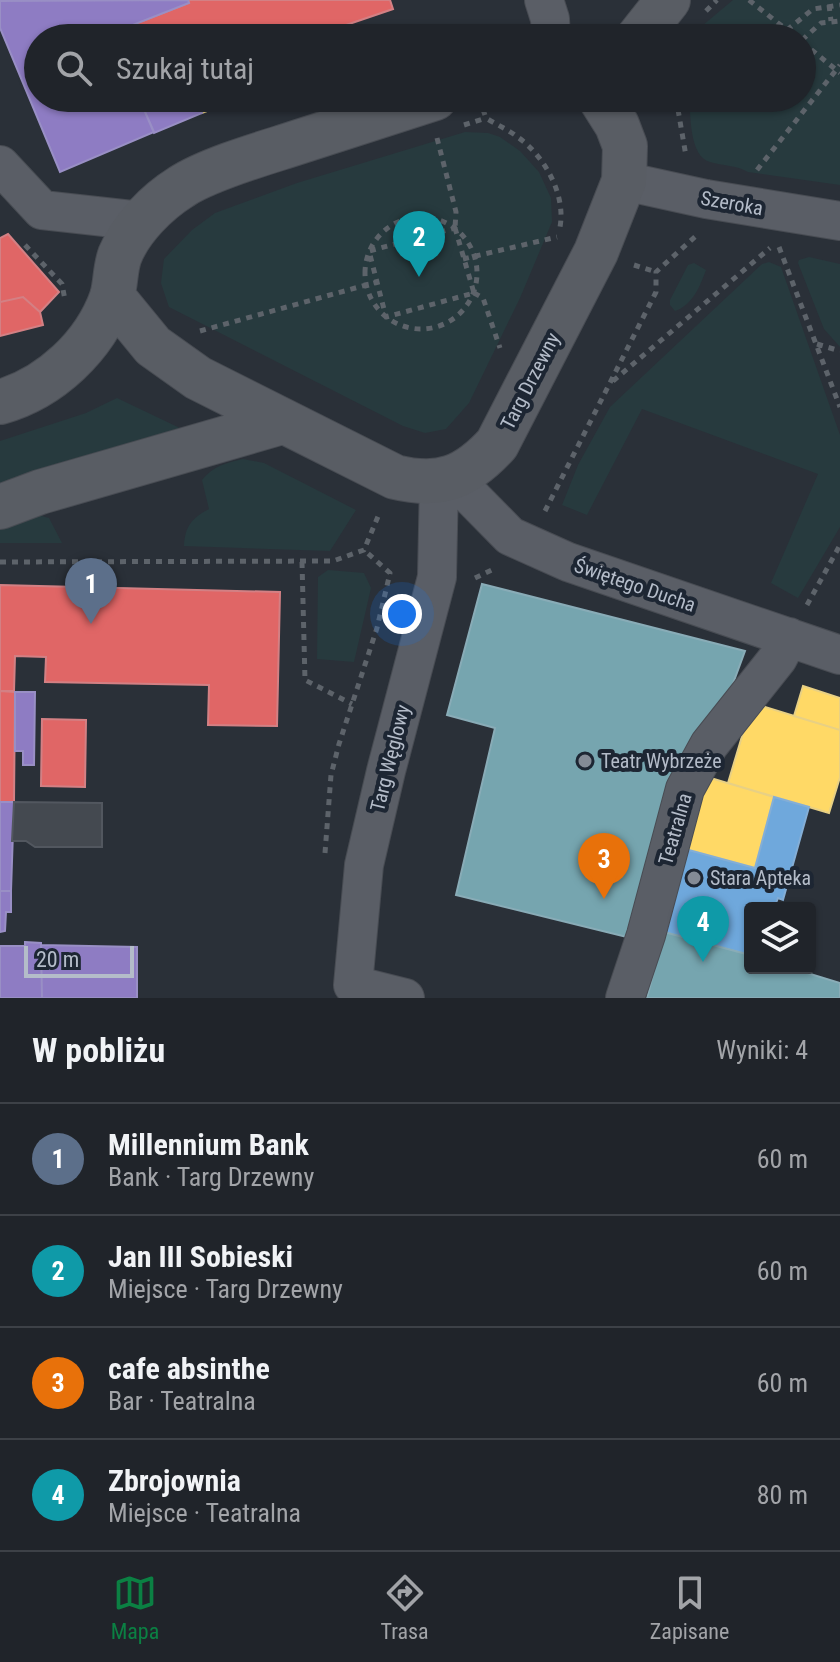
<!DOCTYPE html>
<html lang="pl">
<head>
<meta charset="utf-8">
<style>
	body { margin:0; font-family:"Roboto Condensed",sans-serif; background:#282c32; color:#f1f3f6 }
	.controls { position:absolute; right:24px; bottom:24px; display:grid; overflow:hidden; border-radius:8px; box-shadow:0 2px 6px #0004 }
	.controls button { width:72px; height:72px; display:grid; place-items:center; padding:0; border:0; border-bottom:2px solid #3d4147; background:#20242a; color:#f1f3f6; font:40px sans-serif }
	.scale { position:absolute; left:24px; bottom:20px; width:110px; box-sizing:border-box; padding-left:8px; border:4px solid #b4bcc9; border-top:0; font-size:22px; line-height:28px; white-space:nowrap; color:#b4bcc9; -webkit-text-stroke:6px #1d2633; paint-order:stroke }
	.you { position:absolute; left:402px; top:614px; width:28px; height:28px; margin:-20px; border:6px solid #fff; border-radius:50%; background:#1a73e8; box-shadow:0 0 0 12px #1a73e833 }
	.badge { display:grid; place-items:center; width:52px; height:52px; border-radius:50%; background:#0b8043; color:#fff; font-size:26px; font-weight:700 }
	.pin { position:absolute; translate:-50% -66px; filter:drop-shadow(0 2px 4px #0008) }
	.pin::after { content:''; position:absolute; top:42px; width:28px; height:24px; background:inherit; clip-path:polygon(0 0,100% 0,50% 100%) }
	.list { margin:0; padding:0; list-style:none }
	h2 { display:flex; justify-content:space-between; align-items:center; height:104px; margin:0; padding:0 32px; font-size:34px }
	h2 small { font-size:26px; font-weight:400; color:#a2a4a8 }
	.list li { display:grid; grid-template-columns:52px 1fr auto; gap:24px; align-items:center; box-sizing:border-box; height:112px; padding:0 32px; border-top:2px solid #3d4147 }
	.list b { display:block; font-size:30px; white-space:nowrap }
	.list p { margin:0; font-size:26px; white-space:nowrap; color:#a2a4a8 }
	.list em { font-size:26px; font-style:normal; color:#a2a4a8 }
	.icon { flex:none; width:44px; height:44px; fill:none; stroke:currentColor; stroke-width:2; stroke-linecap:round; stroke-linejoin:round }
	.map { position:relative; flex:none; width:840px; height:998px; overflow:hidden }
	.search { position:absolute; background:#20242a; box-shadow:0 2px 6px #0004; left:24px; right:24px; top:24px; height:88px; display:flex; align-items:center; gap:20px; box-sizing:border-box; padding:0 28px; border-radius:44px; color:#a2a4a8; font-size:30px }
	.sheet { height:552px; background:#20242a }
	nav { display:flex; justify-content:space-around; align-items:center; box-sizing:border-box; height:112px; border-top:2px solid #3d4147; background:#20242a; font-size:22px; color:#a2a4a8 }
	nav a { display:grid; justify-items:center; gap:4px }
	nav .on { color:#0b8043 }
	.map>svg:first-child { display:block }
	.green { fill:#273a3e }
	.homes { fill:#ffd966; stroke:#e8d084; stroke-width:2 }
	.shops { fill:#e06666; stroke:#d38084; stroke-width:2 }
	.offices { fill:#8e7cc3; stroke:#998fc5; stroke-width:2 }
	.schools { fill:#6fa8dc; stroke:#84aed6; stroke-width:2 }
	.public { fill:#76a5af; stroke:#89acb7; stroke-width:2 }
	.building { fill:#444950; stroke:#52575f; stroke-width:2 }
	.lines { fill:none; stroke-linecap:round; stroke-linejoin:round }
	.street-casing { stroke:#484c53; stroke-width:40 }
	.secondary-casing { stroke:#484c53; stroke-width:46 }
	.path { stroke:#5d636a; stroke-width:5; stroke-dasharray:6 6; stroke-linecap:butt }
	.street { stroke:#5a5e66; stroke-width:38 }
	.secondary { stroke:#595d64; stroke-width:44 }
	.poi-dot { fill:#848b96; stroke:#1d2633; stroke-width:3 }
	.labels { text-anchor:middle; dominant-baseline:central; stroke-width:8; stroke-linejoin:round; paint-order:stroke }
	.street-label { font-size:20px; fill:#b4bcc9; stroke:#1d2633 }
	.poi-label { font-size:20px; fill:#b4bcc9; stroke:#1d2633; text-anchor:start }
</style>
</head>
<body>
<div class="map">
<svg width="840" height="998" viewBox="0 0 840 998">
	<rect width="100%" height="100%" fill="#2a3038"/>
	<path class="green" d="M733 0H840V185L748 172C736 165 723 166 710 162 689 156 691 116 689 98H802V38H692L702 26Z
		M465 132 488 133 500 137 520 151 539 172 551 198 552 222 520 298 469 403 446 429 425 433 403 426 169 307 161 283 164 259 192 230 215 213 297 183Z
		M809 257 840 264V347L824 329 798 263 799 260Z
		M769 262 781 267 840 435V527L798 598 771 583 818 474 642 409 587 515 562 505 578 465 610 407 762 264Z
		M694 263 706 270C700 286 693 305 675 311L670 305V300L688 265Z
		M117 398 184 430 0 484V441L86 413Z
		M243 459 264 463 356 510 330 551 184 546C185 526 192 518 209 509L202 480C213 466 226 463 243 459Z
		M34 514 49 518 62 543H0V526Z
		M328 570 364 573 371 588 354 662 317 659 318 577Z"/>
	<path class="homes" d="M196 98H223L226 104 202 113Z
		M803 686 840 698V730L794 716Z
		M752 703 840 730V777L829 813 728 783Z
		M704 776 774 797 755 868 685 849Z"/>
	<path class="shops" d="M188 0H390L393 9 308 38H114L112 33 189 3Z
		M8 234 59 292 40 312 23 297 0 302V238Z
		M23 297 40 312 43 325 0 336V302Z
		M0 585 280 592 277 726 208 725 209 685 45 682 46 657 15 656 14 691H0Z
		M0 691 15 692 14 802H0Z
		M42 719 86 720 85 787 41 786Z"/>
	<path class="offices" d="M188 0 189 3 112 33 114 38H38V98H139L154 132 60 172 0 28V1Z
		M139 98H196L202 113 154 133Z
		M15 692H35L34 765H23V751H15Z
		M0 802H14L11 891H0Z
		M0 891H11V912H6L5 931 0 932Z
		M25 942 41 943 42 998H0V946H25Z
		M41 945 137 947V998H42Z"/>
	<path class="schools" d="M774 797 809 807 783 900 778 898 774 908H750V955L664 932 685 849 755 868Z"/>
	<path class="public" d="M482 584 745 651 728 697 682 768 670 776 635 939 456 895 495 728 447 715Z
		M664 932 750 955V968H791L840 983V998H647Z"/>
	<path class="building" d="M14 802 102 803V847H35L26 841H12Z"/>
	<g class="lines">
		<g class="street-casing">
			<path id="street" d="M544 0 550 19 551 38
				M0 165 42 210 141 221
				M624 181 706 199 840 221
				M453 478 510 536 568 562 840 655
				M405 998 353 985 364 865 386 771 437 577 439 481
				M625 998 646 935 685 789 709 745 778 658 789 637"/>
		</g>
		<g class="secondary-casing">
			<path id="secondary" d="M638 38 668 0
				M112 296 153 346 198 378 395 477C440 488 466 478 497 444L596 252 624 181 625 146 617 125 600 98
				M0 402C50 388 95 346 112 297 116 283 115 268 120 255 131 228 157 202 181 187 205 171 254 156 283 147 334 131 384 114 435 98
				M0 507 40 492 282 422"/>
		</g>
		<path class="path" d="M749 0 797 38
			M829 5 831 21
			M706 11 717 0
			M787 30 813 9 840 5
			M458 35 459 38
			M802 40 821 23 840 21
			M802 42 840 73
			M479 98 486 118C497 125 509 130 519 138 545 157 566 195 560 227
			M676 98 686 156
			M464 125 486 118
			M437 138 456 212 455 228
			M757 170 840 65
			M365 273a56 56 0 1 1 112 0a56 56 0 1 1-112 0Z
			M455 228 474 293 386 317 369 251Z
			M25 245 62 284 65 300
			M779 247 840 407
			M463 259 557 237
			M634 265 656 272
			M474 293 483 298 500 348
			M200 331 377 282
			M817 344 840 351
			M613 381 770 248
			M545 511 656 292V272L698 234
			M0 562 333 561 364 550 379 514
			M302 562 305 680 352 704
			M475 578 494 569
			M807 605 840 545
			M325 853 331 775 339 744 377 628 390 573 364 550"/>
		<use href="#street" class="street"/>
		<use href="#secondary" class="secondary"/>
	</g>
	<g class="poi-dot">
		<circle cx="585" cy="761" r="8"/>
		<circle cx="694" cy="878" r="8"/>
	</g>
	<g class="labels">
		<g class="street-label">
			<text transform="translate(732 203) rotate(10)">Szeroka</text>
			<text transform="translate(530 381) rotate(-63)">Targ Drzewny</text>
			<text transform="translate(635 585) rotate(19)">Świętego Ducha</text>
			<text transform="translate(390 758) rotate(-76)">Targ Węglowy</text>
			<text transform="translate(675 829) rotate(-74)">Teatralna</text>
		</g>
		<g class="poi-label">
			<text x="601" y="761">Teatr Wybrzeże</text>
			<text x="710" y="878">Stara Apteka</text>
		</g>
	</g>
</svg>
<div class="controls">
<button><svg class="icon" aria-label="layers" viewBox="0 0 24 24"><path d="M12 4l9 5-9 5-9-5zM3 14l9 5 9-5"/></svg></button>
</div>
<div class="scale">20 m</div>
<div class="you"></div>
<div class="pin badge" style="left:91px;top:624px;background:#5c6f8a">1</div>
<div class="pin badge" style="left:419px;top:277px;background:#0f9aa8">2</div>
<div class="pin badge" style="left:604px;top:899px;background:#e8710a">3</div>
<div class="pin badge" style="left:703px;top:962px;background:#0f9aa8">4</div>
<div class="search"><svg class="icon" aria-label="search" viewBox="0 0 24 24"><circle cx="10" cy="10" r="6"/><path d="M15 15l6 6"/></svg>Szukaj tutaj</div>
</div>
<section class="sheet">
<h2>W pobliżu<small>Wyniki: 4</small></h2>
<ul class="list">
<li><span class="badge" style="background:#5c6f8a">1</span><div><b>Millennium Bank</b><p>Bank · Targ Drzewny</p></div><em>60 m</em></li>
<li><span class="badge" style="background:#0f9aa8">2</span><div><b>Jan III Sobieski</b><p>Miejsce · Targ Drzewny</p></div><em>60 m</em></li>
<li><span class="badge" style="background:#e8710a">3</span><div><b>cafe absinthe</b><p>Bar · Teatralna</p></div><em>60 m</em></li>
<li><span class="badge" style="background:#0f9aa8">4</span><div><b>Zbrojownia</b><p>Miejsce · Teatralna</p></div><em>80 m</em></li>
</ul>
</section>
<nav>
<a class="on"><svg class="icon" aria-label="map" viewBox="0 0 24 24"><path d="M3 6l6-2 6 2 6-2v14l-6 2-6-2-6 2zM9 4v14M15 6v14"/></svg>Mapa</a>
<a><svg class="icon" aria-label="directions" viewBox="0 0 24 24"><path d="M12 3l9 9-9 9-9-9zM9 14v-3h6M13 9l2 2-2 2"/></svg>Trasa</a>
<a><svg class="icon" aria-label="saved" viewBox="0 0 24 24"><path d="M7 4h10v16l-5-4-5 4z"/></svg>Zapisane</a>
</nav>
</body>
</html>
